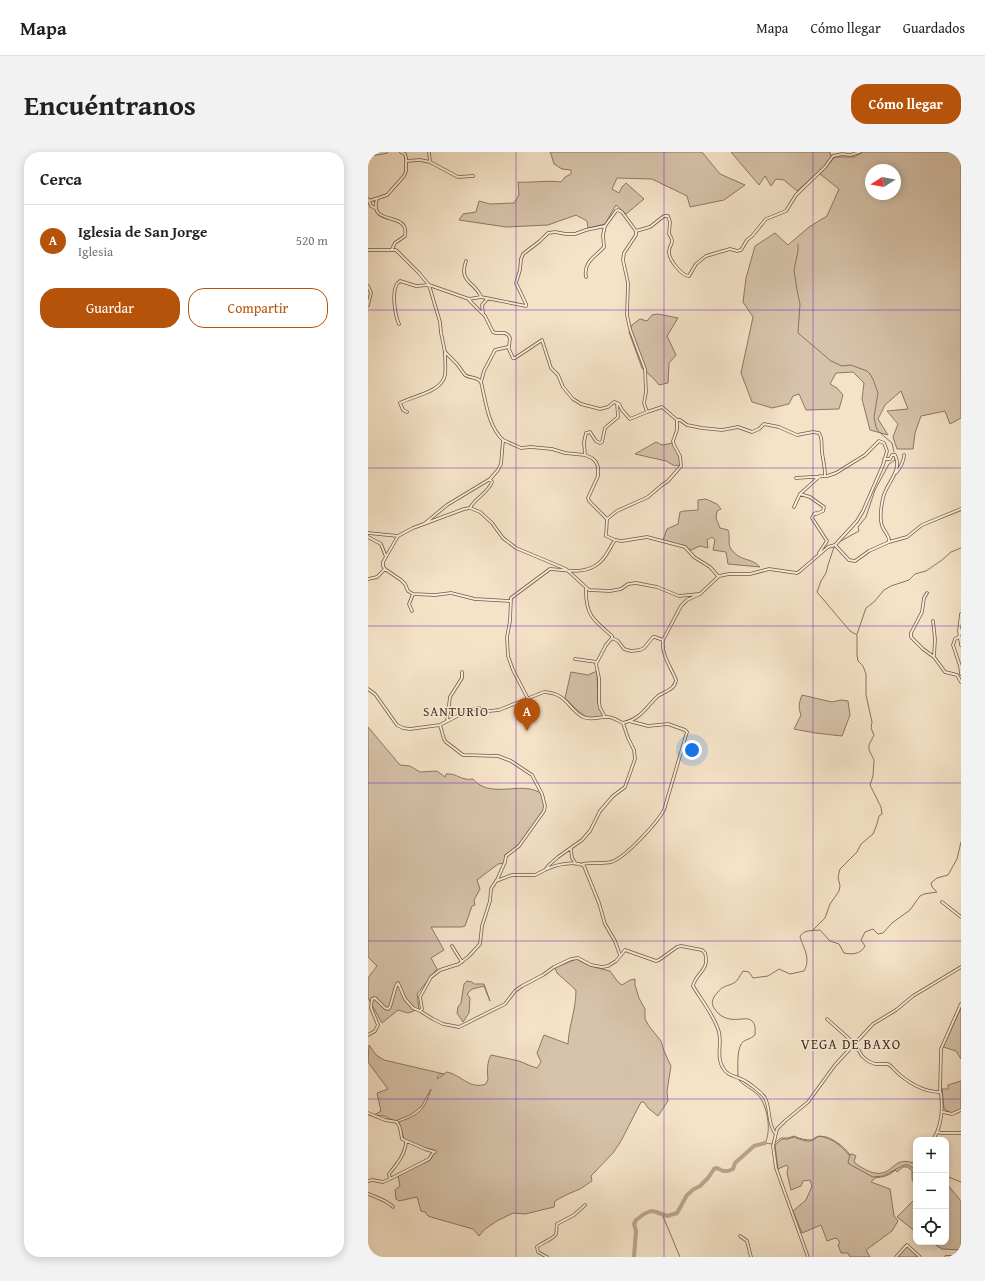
<!DOCTYPE html>
<html lang="es">
<head>
<meta charset="utf-8">
<style>
	body { margin:0; font-family:"Gentium Book Plus",serif; background:#f2f2f2; color:#222 }
	.controls { position:absolute; right:12px; bottom:12px; display:grid; overflow:hidden; border-radius:8px; box-shadow:0 2px 10px #0003 }
	.controls button { width:36px; height:36px; display:grid; place-items:center; padding:0; border:0; border-bottom:1px solid #e0e0e0; background:#fff; color:#222; font:20px sans-serif }
	.compass { position:absolute; left:497px; top:12px; width:36px; height:36px; border-radius:50%; background:#fff; box-shadow:0 2px 10px #0003; rotate:259deg }
	.you { position:absolute; left:324px; top:598px; width:14px; height:14px; margin:-10px; border:3px solid #fff; border-radius:50%; background:#1a73e8; box-shadow:0 0 0 6px #1a73e833 }
	.badge { display:grid; place-items:center; width:26px; height:26px; border-radius:50%; background:#b45309; color:#fff; font-size:13px; font-weight:700 }
	.pin { position:absolute; translate:-50% -33px; filter:drop-shadow(0 1px 2px #0008) }
	.pin::after { content:''; position:absolute; top:21px; width:14px; height:12px; background:inherit; clip-path:polygon(0 0,100% 0,50% 100%) }
	.list { margin:0; padding:0; list-style:none }
	h2 { display:flex; justify-content:space-between; align-items:center; height:52px; margin:0; padding:0 16px; font-size:17px }
	h2 small { font-size:13px; font-weight:400; color:#767676 }
	.list li { display:grid; grid-template-columns:26px 1fr auto; gap:12px; align-items:center; box-sizing:border-box; height:72px; padding:0 16px; border-top:1px solid #e0e0e0 }
	.list b { display:block; font-size:15px; white-space:nowrap }
	.list p { margin:0; font-size:13px; white-space:nowrap; color:#767676 }
	.list em { font-size:13px; font-style:normal; color:#767676 }
	.actions { display:flex; gap:8px; padding:12px 16px }
	.actions a { flex:1; padding:9px 0; border:1px solid #b45309; border-radius:16px; text-align:center; font-size:14px; color:#b45309 }
	.actions .main { background:#b45309; color:#fff }
	.icon { flex:none; width:22px; height:22px; fill:none; stroke:currentColor; stroke-width:2; stroke-linecap:round; stroke-linejoin:round }
	.map { position:relative; flex:none; width:593px; height:1105px; overflow:hidden; border-radius:16px }
	header { display:flex; align-items:center; gap:24px; box-sizing:border-box; height:56px; padding:0 20px; background:#fff; border-bottom:1px solid #e0e0e0 }
	header strong { font-size:19px }
	nav { display:flex; gap:22px; margin-inline-start:auto; font-size:14px }
	.intro { display:flex; align-items:center; justify-content:space-between; box-sizing:border-box; height:96px; padding:0 24px }
	h1 { margin:0; font-size:28px }
	.button { padding:10px 18px; border-radius:16px; background:#b45309; color:#fff; font-size:14px; font-weight:700 }
	main { display:flex; gap:24px; padding:0 24px }
	aside { flex:1; background:#fff; border-radius:16px; box-shadow:0 2px 10px #0003 }
	.map>svg:first-child { display:block }
	.green { fill:#d7c3ab; stroke:#8f7663; fill-rule:evenodd }
	.lines { fill:none; stroke-linecap:round; stroke-linejoin:round }
	.stream { stroke:#8c735f; stroke-width:1 }
	.river { stroke:#baa48d; stroke-width:4 }
	.minor-casing { stroke:#725846; stroke-width:3.5 }
	.tertiary-casing { stroke:#725846; stroke-width:3.5 }
	.minor { stroke:#f8eddb; stroke-width:2 }
	.tertiary { stroke:#f8eddb; stroke-width:2 }
	.grid { fill:none; stroke:#7b2cbf; stroke-width:1; stroke-opacity:0.55 }
	.labels { text-anchor:middle; dominant-baseline:central; stroke-width:3; stroke-linejoin:round; paint-order:stroke }
	.neighbourhood-label { font-size:13px; letter-spacing:1px; fill:#47291b; stroke:#f8eddb }
	.quarter-label { font-size:14px; letter-spacing:1px; fill:#47291b; stroke:#f8eddb }
</style>
</head>
<body>
<header>
<strong>Mapa</strong>
<nav><a>Mapa</a><a>Cómo llegar</a><a>Guardados</a></nav>
</header>
<div class="intro"><h1>Encuéntranos</h1><a class="button">Cómo llegar</a></div>
<main>
<aside>
<h2>Cerca<small></small></h2>
<ul class="list">
<li><span class="badge">A</span><div><b>Iglesia de San Jorge</b><p>Iglesia</p></div><em>520 m</em></li>
</ul>
<div class="actions"><a class="main">Guardar</a><a>Compartir</a></div>
</aside>
<div class="map">
<svg width="593" height="1105" viewBox="0 0 593 1105">
	<rect width="100%" height="100%" fill="#f5e3c8"/>
	<filter id="stains"><feTurbulence type="fractalNoise" baseFrequency=".005" numOctaves="4"/><feColorMatrix values="0 0 0 0 .2 0 0 0 0 .09 0 0 0 0 .02 0 0 0 .5 -.17"/></filter>
	<radialGradient id="worn" r=".72"><stop offset=".6" stop-color="#630" stop-opacity="0"/><stop offset="1" stop-color="#630" stop-opacity=".3"/></radialGradient>
	<path class="green" d="M182 0H334L352 22 377 33 356 48 322 55 319 44 284 27 249 26 244 37 251 41 254 35 258 31 276 47 258 62 248 53 237 72 220 76 219 69 208 63 180 73 138 75 91 68 95 62 108 60 111 49 122 52 146 51 151 43 150 30C165 31 178 28 193 30L197 25 203 22V18L194 17 186 12 183 2Z
		M363 0H462L463 5 456 15 429 39 416 28 408 27 403 34 397 24 391 33Z
		M495 0H593V266L582 272 577 259 553 264 547 281 545 297H529L525 285 530 272 519 259 540 257 533 239 517 253 510 267 520 283 502 278 494 247 496 231 485 220 468 221 462 232 469 236 475 243 471 257 438 258 431 242 425 244 421 252 404 256 384 250 373 221 385 165 375 150 378 126 387 94 407 81 420 93 441 75 459 64 471 37 452 22 467 5H486ZM503 18H527V42H503Z
		M290 162 310 166 299 184 308 203 301 211 300 231 291 233 287 228 274 216 261 180 264 173 272 167 279 169 284 163Z
		M288 290 294 293 305 291 312 304 313 314 308 313 307 314 298 309 267 302Z
		M338 347 349 352 353 357 349 359 348 366 352 376 360 378C363 384 359 391 363 397 372 410 383 405 392 415L360 412 358 400 345 398 347 388 344 385 339 388 340 396 332 394 323 398 295 388 299 377 310 372 312 360 316 359 330 358V348Z
		M229 519 230 551 235 564C218 572 208 556 197 546L203 520 220 523Z
		M434 543 464 550 473 548 480 549 482 563 474 584 447 581 426 577 433 563C430 555 431 551 434 543Z
		M0 575 32 613 42 614 52 620 69 619 77 625 78 622C90 621 92 629 105 627 107 629 110 632 112 633 131 644 156 629 174 642L177 654 176 659 151 694 137 703V711L130 712 109 728 112 737 106 748 107 753 104 754 97 774 94 775H63L76 798 63 806 69 817 49 842 51 857 40 861 30 858 14 871 0 846V826L9 814 0 805Z
		M208 807 222 814 242 819 250 830 254 833 262 828 267 827V833L271 846 277 857V867L281 874 293 889 296 899 303 914 299 939 300 949 290 964 280 956 276 950H273L253 989 245 1001 223 1024 224 1029 212 1037 200 1042 187 1049 186 1055 157 1062 145 1061 129 1069 117 1077 111 1084 105 1077 66 1066 60 1064 57 1060 53 1059 49 1045 31 1049 28 1047 27 1038 32 1034 30 1024 52 1012 57 1011 62 1008 67 1000 66 998 57 996 36 987 31 970C52 962 56 959 63 937L53 955 42 963 27 969 16 964 6 963 13 959 9 941 20 937 0 910 1 893 8 903 16 908 76 922H71L69 927 79 920C93 923 102 938 118 932L120 927C119 919 119 910 123 903L151 909 163 914 169 916 173 910 169 901 176 883 200 892C201 873 208 858 208 838L189 821 187 816Z
		M99 829 104 830 106 832H116L122 849 116 834 104 837 99 842 102 846 101 861 95 870 89 861 90 855 93 851 96 832Z
		M593 856V907L588 899 575 895Z
		M593 929V957L583 961 576 957 574 937H580V933Z
		M451 984C463 986 473 993 481 1003L484 1002 488 1004 486 1009 487 1011C493 1015 500 1020 507 1021 527 1024 524 1002 548 1012V1019H545L546 1031 544 1027V1018L539 1015H535L529 1020 527 1018C522 1024 514 1025 507 1026L503 1030 522 1037 526 1064 530 1069 524 1079 498 1098 502 1105H482L480 1101H473L470 1093 472 1090 468 1086 459 1089 453 1073 434 1081 425 1059 438 1048 444 1034 442 1028 435 1029 433 1034 423 1038 419 1021 420 1015 419 1013 410 1017 407 993 414 987H420L426 985C431 987 440 991 445 988 447 987 449 985 451 984Z
		M578 1031 593 1049V1098L574 1097 563 1090H578Z
		M548 1046V1080L529 1065Z
		M537 1095H540L551 1105H530Z"/>
	<g class="lines">
		<path class="stream" d="M430 92V99L426 118 429 138 432 152 430 181 463 209 474 214 483 213 499 219 502 222 505 227 510 241 506 265 508 275 510 279 524 291 526 300
			M471 390 491 379 490 375 498 365 507 338 521 312 527 308V305
			M489 482 498 456 506 450 516 438 523 434 541 428 547 422 558 419 574 408 583 400 593 396
			M444 779 457 766 462 752 471 739 472 734 470 725 472 717 489 700 493 692 505 682 509 672 511 664 514 662 513 655 502 633 505 624 506 608 501 598V593L506 583 503 576 504 570 498 543V522L495 514 490 509 489 503V483L482 479 449 440 453 429 458 421 460 413 466 395
			M370 924C370 916 368 894 376 889 380 887 382 887 387 883 387 878 388 872 384 869 378 862 359 876 346 856 342 850 346 844 350 840 354 834 360 834 366 831 370 829 372 823 375 819L381 820 385 826 400 824 411 817 422 822 436 819C443 807 436 797 432 785 435 777 445 779 452 778L462 789 471 792 476 801C484 803 493 802 497 794L493 788 497 780 505 777 510 782 515 781 524 771 542 758 552 744 556 742 569 740 564 735 563 731 569 726 580 723 589 707 593 690
			M370 927C375 934 384 937 390 943 399 953 404 978 397 991 407 993 406 991 413 986H420L426 984C432 987 437 988 444 988 455 977 475 993 482 1003L480 1010 481 1012 505 1025 515 1024 536 1013H540L548 1018
			M578 1024 593 1030
			M294 1062 312 1105"/>
		<path class="river" d="M266 1105 268 1079 266 1072 268 1068 276 1062 283 1059 288 1060 299 1064 309 1061 319 1043 326 1037 332 1034 340 1026 346 1017 349 1016 355 1019H360L365 1017 367 1011 386 994 397 991"/>
		<g class="minor-casing">
			<path id="minor" d="M61 0 62 10
				M0 3 18 0
				M38 9 52 8 62 10 90 25 105 24
				M0 47 3 54 7 56
				M9 47C0 75 42 58 37 84L27 91 24 97
				M1 49 19 43 36 24 38 19V6L37 2 33 0
				M98 109C90 131 108 130 113 145
				M218 125C215 110 228 104 236 95L235 83 237 74
				M0 134 3 141 0 153
				M100 147 117 164 125 180 128 181H137L140 183 142 186 141 195
				M115 161 114 153 120 146
				M31 172C27 163 22 135 32 129L48 134 61 133 101 147 113 145 158 154V152L148 131 152 118 153 107 155 102 172 89 180 81 187 80 198 82H207L218 78 237 74 248 59 250 58 254 60 268 79 282 75 296 64H300L302 70 301 82C308 92 301 91 301 100 301 108 314 124 321 124L328 112 338 104 362 97 369 99 373 98 379 88 384 84 398 67 418 59 428 43 457 15 465 4 474 2 482 3 492 0
				M113 230 116 219 127 198 140 195 145 206H147L174 188 183 216 190 223 195 235 205 247 213 252 232 257 240 255 246 250 249 251
				M39 260 35 258 32 251C45 244 74 240 77 223 78 216 77 208 77 200
				M309 268H312L319 273 334 276 354 278 370 275 384 280 391 277 396 272 411 275 429 283 445 280 451 281C455 286 453 293 454 300 455 308 457 315 457 323
				M217 303 216 290 218 281 222 280 228 289 232 291 234 290 237 276 250 265 249 251 251 252 254 258 262 267 279 260 276 251 278 240 277 217 262 177 259 163 260 131 255 108 256 101 268 83V79
				M516 307H522L524 303H527C535 319 518 331 515 346 513 355 511 368 515 376 518 382 522 384 521 390
				M528 321C532 316 536 310 536 303
				M428 326 459 324 468 321 497 303 511 289 516 291 519 299 515 313 495 359 489 369 467 393
				M432 342 452 324
				M426 355 432 342 442 345 456 355 455 359 448 362
				M102 356C107 346 120 341 124 330L122 327
				M448 361 446 362 444 366 459 389 451 401
				M239 367 249 359 280 345 294 333 300 329 313 314 312 304 306 293 305 289 309 278V268L294 255 279 260
				M56 372 79 353 122 327 130 318 133 312 135 288 153 296 163 295 184 297 197 301 217 303 224 306 228 310 230 315V324L220 346 221 349 239 367 238 384 247 388 254 389 279 385 317 395 326 405 342 415 350 424
				M0 381 30 384 45 376 96 357 102 356 112 360 124 371 135 386 148 396 198 417 221 438 242 439 253 437 260 432 268 431 289 435 311 444 331 442
				M30 384 15 410V414L17 417 33 428 37 432 40 439 45 442 67 443 83 441 107 447 142 449
				M0 385 13 392 18 405
				M0 427 9 425 17 417
				M218 436C217 462 225 468 244 484V486L238 493 228 512 231 526V550L232 556 237 565
				M559 441 556 446 554 460 543 481V485L555 497 566 505 577 520 589 523 593 530
				M44 459 41 452 45 442
				M593 462 591 479 593 493
				M565 469 567 487 566 505
				M593 478 591 485 587 487 585 493 592 514 593 522
				M244 486 250 489 256 497 263 499 272 498 276 496 285 485H287L295 488
				M207 507 229 510
				M0 537 7 542 29 573 35 576 42 577 72 573 97 560 110 556 121 559 131 558 176 540C199 541 200 557 215 565 224 569 232 564 240 565 245 565 250 569 255 571
				M161 559 159 545 145 518 140 504 139 485 142 469 143 446 182 417C198 418 217 423 231 411 238 406 242 395 247 388
				M79 569 82 545 94 526V520
				M255 571C273 567 278 555 290 544 297 539 307 538 308 528 303 515 293 503 295 488L313 454 319 448 332 442 351 424 361 422H382L401 417 429 421 432 419 460 395 467 393 481 408 487 409 501 399 512 394 521 390 539 385 554 373 593 357
				M72 573 76 587 78 590 95 603 130 604 143 609 164 623 174 642 177 654 176 659 151 694 138 704 137 710 129 728
				M203 697 204 706 208 712
				M215 712C224 710 234 712 243 710 257 706 289 671 296 658L319 580 317 578 300 572 280 574 261 569
				M179 717C187 713 208 708 216 714L231 751 237 772 247 789 252 803
				M574 750 593 765
				M84 794 94 810
				M52 859 54 857 52 845 63 825 72 818 91 812 101 804 112 792 114 774 122 749 123 737 128 729 144 723H167L177 718 181 713 190 705 214 688 222 679 232 659 245 644 257 635 267 607 266 598 260 586 255 571
				M459 867 487 892 494 904 500 909 507 912H520C525 915 527 919 532 923 544 933 556 940 572 940
				M0 883 7 879 10 873 3 856 4 847 7 846 17 856 20 857 22 855 28 834 30 831 37 847 45 856 52 859 65 867 75 872 91 875 137 852 147 839 154 834 175 823 186 815 203 807 210 806 223 813 234 815 240 814 248 809 257 798 288 809 291 808 309 795 313 794 334 798 337 801C342 819 328 820 325 834 334 849 346 863 351 880 354 892 348 905 355 916 359 923 366 924 373 927 379 929 394 941 397 946 403 957 399 971 407 981
				M575 960 584 962 593 958
				M0 961 17 968 29 970 32 976 34 987 57 997 67 1000
				M570 980 573 981H593
				M565 988C574 974 575 959 573 942L572 940 573 897 593 852
				M578 1022H579
				M22 1027 21 1022C28 1013 38 1002 38 989
				M0 1029 4 1028 15 1030 22 1027 61 1007 65 1001
				M0 1042C6 1044 21 1050 25 1055
				M372 1084 379 1089 383 1105
				M179 1105 170 1100 169 1095C173 1091 187 1086 188 1082 189 1079 188 1074 189 1072L206 1063 217 1053
				M528 1105 539 1093 552 1105
				M578 1105H591"/>
		</g>
		<g class="tertiary-casing">
			<path id="tertiary" d="M0 98H28L51 121 61 133 72 170 73 181 77 200 89 212 97 223C103 227 108 224 113 230 118 250 120 274 135 288
				M440 1105 408 1016 405 994 409 977 417 969 440 950 467 913 505 872 528 858 545 844 593 815"/>
		</g>
		<use href="#minor" class="minor"/>
		<use href="#tertiary" class="tertiary"/>
	</g>
	<path class="grid" d="M148 0V1105M296 0V1105M445 0V1105M0 158H593M0 316H593M0 474H593M0 631H593M0 789H593M0 947H593"/>
	<g class="labels">
		<g class="neighbourhood-label">
			<text x="88" y="559">SANTURIO</text>
		</g>
		<g class="quarter-label">
			<text x="483" y="892">VEGA DE BAXO</text>
		</g>
	</g>
	<rect width="100%" height="100%" filter="url(#stains)"/>
	<rect width="100%" height="100%" fill="url(#worn)"/>
</svg>
<div class="controls">
<button>+</button>
<button>−</button>
<button><svg class="icon" aria-label="locate" viewBox="0 0 24 24"><circle cx="12" cy="12" r="6"/><path d="M12 2v4M12 18v4M2 12h4M18 12h4"/></svg></button>
</div>
<svg class="compass" viewBox="-18 -18 36 36"><path d="M0-13l5 13h-10z" fill="#e53935"/><path d="M0 13l5-13h-10z" fill="#767676"/></svg>
<div class="you"></div>
<div class="pin badge" style="left:159px;top:579px">A</div>
</div>
</main>
</body>
</html>
